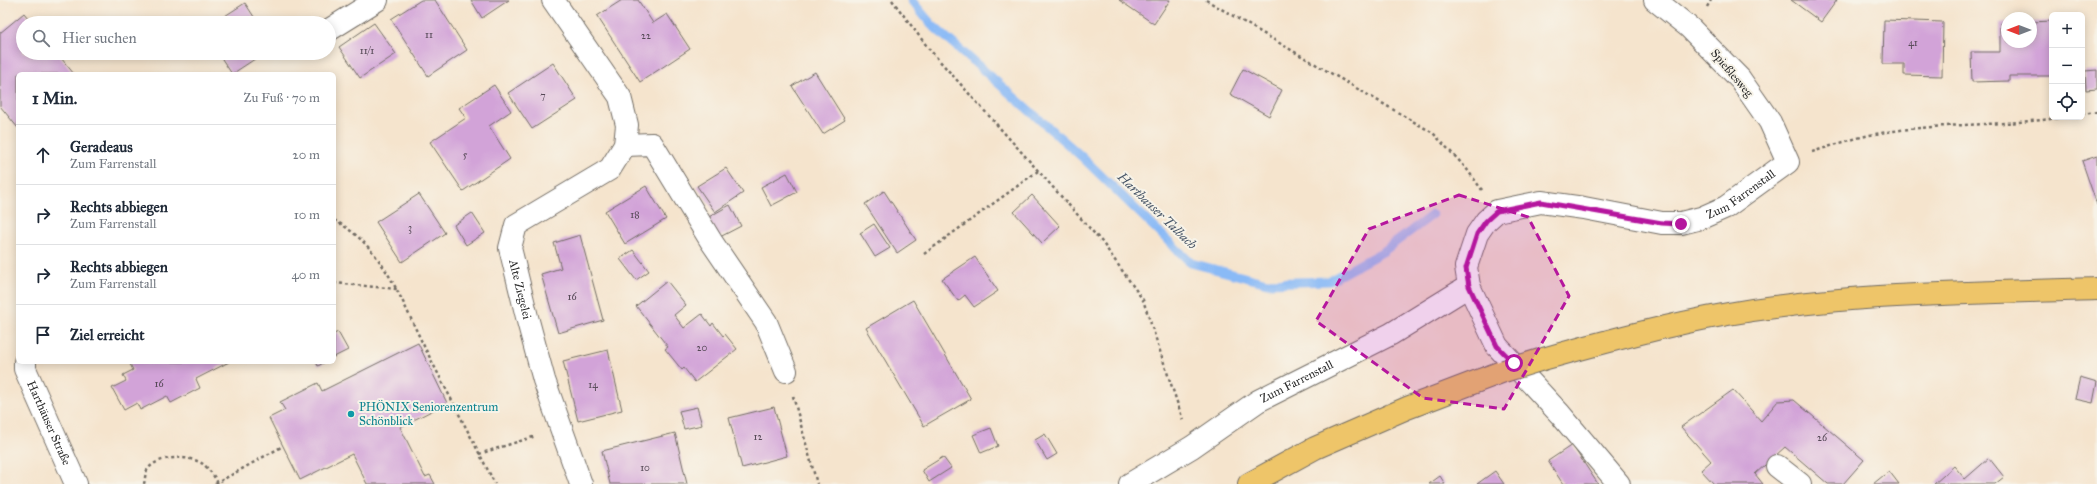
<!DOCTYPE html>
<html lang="de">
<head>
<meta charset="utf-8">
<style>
	body { margin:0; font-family:"IM FELL Great Primer",serif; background:#f6f6f7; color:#1f2937 }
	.controls { position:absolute; right:12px; top:12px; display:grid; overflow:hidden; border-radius:6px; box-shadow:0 2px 10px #0003 }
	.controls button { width:36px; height:36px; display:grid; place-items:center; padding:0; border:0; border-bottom:1px solid #e0e1e3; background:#fff; color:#1f2937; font:20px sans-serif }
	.compass { position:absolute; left:2001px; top:12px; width:36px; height:36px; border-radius:50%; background:#fff; box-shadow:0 2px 10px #0003; rotate:270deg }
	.stop { position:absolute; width:12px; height:12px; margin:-9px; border:3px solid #b5179e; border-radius:50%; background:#fff }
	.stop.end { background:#b5179e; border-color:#fff; box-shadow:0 1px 4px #0008 }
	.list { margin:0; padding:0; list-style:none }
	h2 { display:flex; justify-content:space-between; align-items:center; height:52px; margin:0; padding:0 16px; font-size:17px }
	h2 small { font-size:13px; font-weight:400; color:#747a83 }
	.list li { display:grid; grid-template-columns:26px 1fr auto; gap:12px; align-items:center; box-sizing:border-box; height:60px; padding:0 16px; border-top:1px solid #e0e1e3 }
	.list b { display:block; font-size:15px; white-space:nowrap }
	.list p { margin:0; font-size:13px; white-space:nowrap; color:#747a83 }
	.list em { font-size:13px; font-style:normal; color:#747a83 }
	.icon { flex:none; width:22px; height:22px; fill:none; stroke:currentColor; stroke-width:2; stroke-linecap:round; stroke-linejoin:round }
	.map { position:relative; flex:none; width:2097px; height:484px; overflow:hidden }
	.search { position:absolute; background:#fff; box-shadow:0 2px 10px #0003; left:16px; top:16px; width:320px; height:44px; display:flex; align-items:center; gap:10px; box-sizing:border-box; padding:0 14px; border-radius:22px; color:#747a83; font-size:15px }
	.panel { position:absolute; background:#fff; box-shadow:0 2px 10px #0003; left:16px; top:72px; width:320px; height:292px; border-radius:6px }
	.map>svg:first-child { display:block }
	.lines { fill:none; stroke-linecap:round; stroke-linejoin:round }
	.stream { stroke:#8abaf6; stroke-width:9 }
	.building { fill:#d2a3d8 }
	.minor-casing { stroke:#726c64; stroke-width:24 }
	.major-casing { stroke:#726c64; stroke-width:24 }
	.path { stroke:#726c64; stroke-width:2.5; stroke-dasharray:3 3; stroke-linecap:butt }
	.minor { stroke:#fff; stroke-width:22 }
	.major { stroke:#eec569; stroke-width:22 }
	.major-bridge-casing { stroke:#726c64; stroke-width:24; stroke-linecap:butt }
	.major-bridge { stroke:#eec569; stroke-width:22 }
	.route { stroke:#b5179e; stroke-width:5 }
	.marked { fill:#b5179e; fill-opacity:0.2; stroke:#b5179e; stroke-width:3; stroke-dasharray:8 5; stroke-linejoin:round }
	.culture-dot { fill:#0f9aa8; stroke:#f7f3e8; stroke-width:1.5 }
	.labels { text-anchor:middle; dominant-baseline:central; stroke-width:4; stroke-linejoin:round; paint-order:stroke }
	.number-label { font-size:10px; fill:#554956 }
	.street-label { font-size:12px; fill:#2b2b2b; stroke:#f7f3e8 }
	.culture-label { font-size:12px; fill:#0d838f; stroke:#f7f3e8; text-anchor:start }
	.water-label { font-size:13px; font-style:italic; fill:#485668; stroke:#f7f3e8 }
</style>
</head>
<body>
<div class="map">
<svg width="2097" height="484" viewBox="0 0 2097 484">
	<rect width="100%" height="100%" fill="#f7f3e8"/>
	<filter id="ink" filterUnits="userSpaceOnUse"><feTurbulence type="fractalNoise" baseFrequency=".025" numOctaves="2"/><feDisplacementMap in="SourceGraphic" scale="8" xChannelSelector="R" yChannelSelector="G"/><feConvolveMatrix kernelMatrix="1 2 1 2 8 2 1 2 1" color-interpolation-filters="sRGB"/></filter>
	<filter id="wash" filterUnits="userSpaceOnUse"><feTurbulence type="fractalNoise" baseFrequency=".012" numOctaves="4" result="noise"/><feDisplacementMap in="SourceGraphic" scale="16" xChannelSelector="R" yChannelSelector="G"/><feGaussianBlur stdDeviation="0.9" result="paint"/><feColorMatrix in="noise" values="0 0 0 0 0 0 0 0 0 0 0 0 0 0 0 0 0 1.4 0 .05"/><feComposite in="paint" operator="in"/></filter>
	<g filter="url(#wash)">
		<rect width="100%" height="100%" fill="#f5e4cd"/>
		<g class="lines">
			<path class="stream" d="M911 0 932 25 1081 156 1191 263 1267 283 1329 281 1384 251 1432 215"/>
		</g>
		<g id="blocks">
			<path class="building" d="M421 0H435L467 50 428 76 391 19Z
				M471 0H509L482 18Z
				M622 0H638L653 23 667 14 690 49 640 82 597 16Z
				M1119 0H1170L1154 24Z
				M1791 0H1837L1821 22Z
				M245 3 258 23H214Z
				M24 13 32 23H23V53H57L74 74H18V128L0 106V33Z
				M1884 20 1943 22 1942 76 1904 75V64H1883Z
				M2052 21V76H2009V81L1972 82 1971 52H2000V23L2007 22V42H2031V22Z
				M374 23 396 54 360 78 339 47Z
				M218 53H264L232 74Z
				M553 63 577 100 532 129 508 93Z
				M1243 69 1282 90 1269 116 1230 94Z
				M2097 70V89L2086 90 2085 71Z
				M815 72 845 120 823 134 792 86Z
				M494 85 511 111 489 126 510 159 463 191 430 142 466 118 459 108Z
				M2097 156V205L2082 161Z
				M726 168 743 193 715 212 697 186Z
				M787 173 797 192 771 206 761 187Z
				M646 186 666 219 625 244 605 211Z
				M884 191 916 240 897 253 865 204Z
				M419 194 445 233 402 262 376 222Z
				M1032 195 1060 226 1042 243 1014 212Z
				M730 205 741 226 718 238 707 218Z
				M472 213 485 233 466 245 454 225Z
				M874 224 890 248 875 257 860 233Z
				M580 235 603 320 558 333 541 274 561 268 554 243Z
				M633 250 649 271 636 280 620 259Z
				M975 257 998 291 974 307 965 295 958 301 942 279Z
				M667 281 686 305 674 315 684 328 702 314 711 326 713 323 723 336 725 334 737 349 695 382 684 368 682 370 665 349 668 347 636 306Z
				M913 300 971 399 924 426 866 328Z
				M338 332 348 350 334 357V334Z
				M418 343 447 403 400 427 425 477 430 475 435 484H367L352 454 300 480 269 418 285 410 280 402 318 383 322 391Z
				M608 350 622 410 578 421 563 361Z
				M134 362H229L196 379 200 388 171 403 167 396 140 410 137 403 124 410 112 388 126 381 123 375 133 370 130 364Z
				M316 362H325L318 366Z
				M2080 377 2097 382 2093 403 2075 399Z
				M1733 390 1761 421 1778 401 1794 400 1864 460 1843 484H1828L1785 447 1755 474 1763 484H1714L1701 470 1711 461 1681 427Z
				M697 407 702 425 684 429 679 411Z
				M774 407 787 456 742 468 729 418Z
				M991 428 998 446 981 453 973 435Z
				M675 433 687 484H610L602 451Z
				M1045 434 1057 454 1047 460 1035 440Z
				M1572 445 1598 484H1563L1548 461Z
				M943 457 951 468 929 482 922 470Z
				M1989 458 2004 477 1995 484H1934L1954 466 1965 479Z
				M1495 471 1504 484H1477Z
				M1889 471 1899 484H1873Z
				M1440 476 1445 484H1429Z"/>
		</g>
	</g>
	<g filter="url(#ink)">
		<use href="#blocks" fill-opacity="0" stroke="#726c64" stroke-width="1"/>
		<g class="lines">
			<g class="minor-casing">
				<g id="minor">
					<path id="s1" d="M553 0 620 97 627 125 625 145 610 169 516 225 510 248 528 321 544 380 581 484"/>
					<path d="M329 30 377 0"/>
					<path d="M625 145 652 144 711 241 766 322 786 371"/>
					<path id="s2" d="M25 362V369L76 484"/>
					<path d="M1777 466 1800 484"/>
					<path id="s3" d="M1130 484 1192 447 1258 401 1391 334 1469 286"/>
					<path id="s4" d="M1619 484 1560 414 1497 346 1469 286 1466 267 1477 234 1486 221 1497 211 1541 202 1584 208 1662 223H1681L1701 218 1726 207 1788 162 1770 122 1740 79 1690 28 1655 0"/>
				</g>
			</g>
			<g class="major-casing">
				<path id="major" d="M1543 359C1604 342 1666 325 1728 314 1850 293 1974 293 2097 289
					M1249 484 1315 448 1407 408 1504 371"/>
			</g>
			<path class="path" d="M892 0 929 49 1102 242 1143 300 1183 420
				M1206 0 1433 133 1466 168 1482 190
				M1707 7 1711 0
				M2082 114 2097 112
				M1812 152C1831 146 1851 139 1870 135 1934 122 2000 127 2065 117
				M334 220C386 248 402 304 428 354 450 397 473 441 495 484
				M924 254 1038 171
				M334 283 397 289
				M793 396 817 484
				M479 454 536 436
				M144 484C145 480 145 472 148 469 158 455 190 455 203 464 208 468 216 478 218 484
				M215 484 283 446"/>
			<use href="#minor" class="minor"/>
			<use href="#major" class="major"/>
			<g class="major-bridge-casing">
				<path id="major-bridge" d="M1504 371 1543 359"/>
			</g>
			<use href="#major-bridge" class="major-bridge"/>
		</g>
	</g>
	<g class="lines" filter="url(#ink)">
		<path class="route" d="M1514 363 1497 346 1469 286 1466 268 1477 234 1486 221 1497 211 1541 202 1662 223 1681 224"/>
	</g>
	<path class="marked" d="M1459 195 1528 217 1569 296 1504 409 1423 398 1316 321 1369 229Z"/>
	<circle class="culture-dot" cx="351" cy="414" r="4"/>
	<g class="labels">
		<g class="number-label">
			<text x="429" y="35">11</text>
			<text x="646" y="36">22</text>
			<text x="1913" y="43">41</text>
			<text x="367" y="51">11/1</text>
			<text x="543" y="96">7</text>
			<text x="465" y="155">5</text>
			<text x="635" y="215">18</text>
			<text x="410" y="228">3</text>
			<text x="572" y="297">16</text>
			<text x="702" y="348">20</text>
			<text x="159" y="384">16</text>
			<text x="593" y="385">14</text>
			<text x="758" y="437">12</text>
			<text x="1822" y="438">26</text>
			<text x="645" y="468">10</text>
		</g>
		<g class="street-label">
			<text transform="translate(1732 73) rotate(50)">Spießlesweg</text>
			<text stroke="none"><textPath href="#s4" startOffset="589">Zum Farrenstall</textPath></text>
			<text stroke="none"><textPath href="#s1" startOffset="371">Alte Ziegelei</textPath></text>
			<text stroke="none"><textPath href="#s3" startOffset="196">Zum Farrenstall</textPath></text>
			<text stroke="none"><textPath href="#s2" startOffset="66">Harthäuser Straße</textPath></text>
		</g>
		<g class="culture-label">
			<text x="359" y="407">PHÖNIX Seniorenzentrum<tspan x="359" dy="14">Schönblick</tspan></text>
		</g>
		<g class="water-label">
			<text transform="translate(1157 211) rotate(44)">Harthauser Talbach</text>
		</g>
	</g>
</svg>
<div class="controls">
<button>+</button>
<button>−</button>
<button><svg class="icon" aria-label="locate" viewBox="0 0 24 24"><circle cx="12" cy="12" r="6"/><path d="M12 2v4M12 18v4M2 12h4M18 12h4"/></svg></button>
</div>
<svg class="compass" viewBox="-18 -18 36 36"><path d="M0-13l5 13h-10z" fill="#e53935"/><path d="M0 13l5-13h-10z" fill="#747a83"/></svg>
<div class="stop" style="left:1514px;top:363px"></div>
<div class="stop end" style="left:1681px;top:224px"></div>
<div class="search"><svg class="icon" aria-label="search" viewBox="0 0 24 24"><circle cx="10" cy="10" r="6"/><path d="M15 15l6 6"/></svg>Hier suchen</div>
<section class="panel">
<h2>1 Min.<small>Zu Fuß · 70 m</small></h2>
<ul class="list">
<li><svg class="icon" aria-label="ahead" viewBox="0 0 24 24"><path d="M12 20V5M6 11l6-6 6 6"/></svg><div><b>Geradeaus</b><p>Zum Farrenstall</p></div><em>20 m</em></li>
<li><svg class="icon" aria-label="right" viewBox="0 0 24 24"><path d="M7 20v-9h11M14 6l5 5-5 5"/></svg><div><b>Rechts abbiegen</b><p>Zum Farrenstall</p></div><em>10 m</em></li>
<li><svg class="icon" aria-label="right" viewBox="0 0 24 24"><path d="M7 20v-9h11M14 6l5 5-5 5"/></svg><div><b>Rechts abbiegen</b><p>Zum Farrenstall</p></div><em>40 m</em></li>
<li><svg class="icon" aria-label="arrive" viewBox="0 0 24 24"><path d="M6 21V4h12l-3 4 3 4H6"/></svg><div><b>Ziel erreicht</b></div></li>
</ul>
</section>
</div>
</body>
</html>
